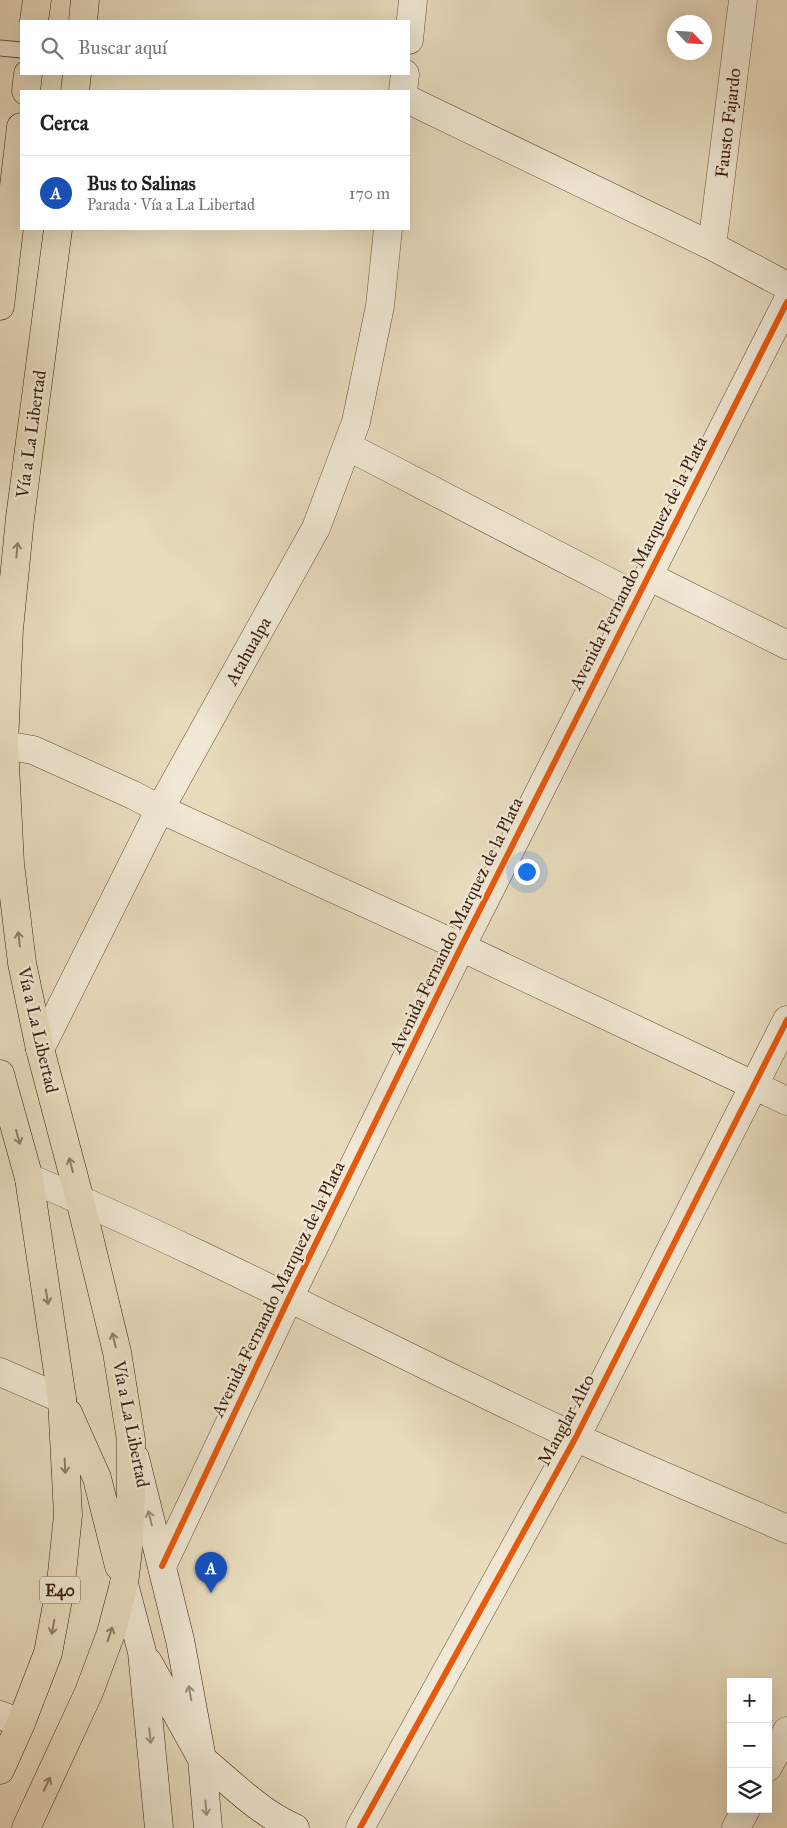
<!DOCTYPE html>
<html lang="es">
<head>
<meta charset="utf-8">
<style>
	body { margin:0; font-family:"IM FELL Great Primer",serif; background:#f6f6f6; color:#222 }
	.controls { position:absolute; right:15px; bottom:15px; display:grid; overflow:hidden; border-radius:0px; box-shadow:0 5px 20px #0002 }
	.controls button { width:45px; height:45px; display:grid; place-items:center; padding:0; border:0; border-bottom:1px solid #e0e0e0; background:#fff; color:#222; font:25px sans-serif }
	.compass { position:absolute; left:667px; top:15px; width:45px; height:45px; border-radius:50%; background:#fff; box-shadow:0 5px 20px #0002; rotate:115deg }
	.you { position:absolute; left:526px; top:871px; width:18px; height:18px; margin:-12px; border:4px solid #fff; border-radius:50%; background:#1a73e8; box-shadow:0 0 0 8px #1a73e833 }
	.badge { display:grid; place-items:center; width:32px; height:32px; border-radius:50%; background:#0b8043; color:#fff; font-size:16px; font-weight:700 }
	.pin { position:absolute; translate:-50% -41px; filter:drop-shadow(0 1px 2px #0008) }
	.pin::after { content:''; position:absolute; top:26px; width:18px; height:15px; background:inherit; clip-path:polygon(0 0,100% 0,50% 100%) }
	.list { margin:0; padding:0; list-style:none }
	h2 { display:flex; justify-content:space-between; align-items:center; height:65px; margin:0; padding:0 20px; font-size:21px }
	h2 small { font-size:16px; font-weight:400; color:#767676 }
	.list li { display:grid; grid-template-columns:32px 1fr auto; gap:15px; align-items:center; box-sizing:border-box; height:75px; padding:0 20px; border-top:1px solid #e0e0e0 }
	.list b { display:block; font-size:19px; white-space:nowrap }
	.list p { margin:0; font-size:16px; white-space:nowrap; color:#767676 }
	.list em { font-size:16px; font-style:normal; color:#767676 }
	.icon { flex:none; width:28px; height:28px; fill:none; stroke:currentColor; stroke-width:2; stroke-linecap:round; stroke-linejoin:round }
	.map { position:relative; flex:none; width:787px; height:1828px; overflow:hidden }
	.search { position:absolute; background:#fff; box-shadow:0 5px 20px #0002; left:20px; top:20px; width:390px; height:55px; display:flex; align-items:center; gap:12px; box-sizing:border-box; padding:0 18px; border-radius:0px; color:#767676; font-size:19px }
	.panel { position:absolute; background:#fff; box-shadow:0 5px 20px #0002; left:20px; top:90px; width:390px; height:140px; border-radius:0px }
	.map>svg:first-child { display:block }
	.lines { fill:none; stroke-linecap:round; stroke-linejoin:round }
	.lane-casing { stroke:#664e3b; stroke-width:17 }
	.street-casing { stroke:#664e3b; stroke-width:29 }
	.secondary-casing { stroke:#3b1e10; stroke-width:29 }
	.primary-casing { stroke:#3b1e10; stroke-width:29 }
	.lane { stroke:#f0e8d4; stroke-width:15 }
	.street { stroke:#f0e8d4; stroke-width:28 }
	.secondary { stroke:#f0e8d4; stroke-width:28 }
	.primary { stroke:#e8dcbd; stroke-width:28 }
	.cycleway-casing { stroke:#f0e8d4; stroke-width:9 }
	.cycleway { stroke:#e8590c; stroke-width:6 }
	.oneway { stroke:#927d66 }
	.oneway2 { stroke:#9f8d7c }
	.labels { text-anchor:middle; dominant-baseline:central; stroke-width:4.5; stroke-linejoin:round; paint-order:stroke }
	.shield { fill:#f0e8d4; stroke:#715b4b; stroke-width:1 }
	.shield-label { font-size:16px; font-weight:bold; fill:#3b1e10 }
	.street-label { font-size:18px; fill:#3b1e10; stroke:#f0e8d4 }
</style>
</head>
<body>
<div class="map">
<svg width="787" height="1828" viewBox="0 0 787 1828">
	<rect width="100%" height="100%" fill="#e8dcbd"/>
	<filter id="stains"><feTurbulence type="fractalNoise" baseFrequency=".004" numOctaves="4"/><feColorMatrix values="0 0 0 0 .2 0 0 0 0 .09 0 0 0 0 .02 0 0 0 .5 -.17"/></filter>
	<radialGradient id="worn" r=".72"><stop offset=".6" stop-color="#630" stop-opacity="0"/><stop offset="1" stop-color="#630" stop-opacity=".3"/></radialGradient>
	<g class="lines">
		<g class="lane-casing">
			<path id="lane" d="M0 48 21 50"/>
		</g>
		<g class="street-casing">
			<path id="street" d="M409 40 413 0
				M403 91 405 74
				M409 100 712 246 787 286
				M712 246 743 0
				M347 446 638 597
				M648 576 787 645
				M4 745 33 750 133 795 160 809 461 947 787 1101
				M40 1049 160 809 316 528 356 422 380 306 388 229
				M29 1178C215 1256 392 1352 575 1437 645 1469 716 1498 787 1529
				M0 1372 62 1399
				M162 1566 289 1298 461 947 787 302
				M0 1715 21 1723
				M768 1767 787 1731
				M360 1828 576 1437 787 1020
				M736 1828 746 1809"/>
		</g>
		<g class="secondary-casing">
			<path id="secondary" d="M135 1458 180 1640 202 1759C230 1782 260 1813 295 1828
				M124 1584 142 1652 159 1828
				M148 1662 202 1759 208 1828"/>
		</g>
		<g class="primary-casing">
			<path id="primary" d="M34 21 37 0
				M83 21 85 0
				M26 91 28 74
				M75 91 77 74
				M0 306 21 127
				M0 1074 29 1178 62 1399 68 1515 61 1583 48 1653 21 1723 0 1770
				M68 1413 97 1478 119 1566
				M26 1828 89 1692 111 1633 124 1584 129 1541 131 1489V1440L117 1352 80 1200 40 1049 22 963 10 864 4 745 9 629 20 518 58 229"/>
		</g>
		<use href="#lane" class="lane"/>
		<use href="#street" class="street"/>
		<use href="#secondary" class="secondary"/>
		<use href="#primary" class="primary"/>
		<g class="cycleway-casing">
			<path id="cycleway" d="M162 1566 289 1298 461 947 787 302
				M360 1828 576 1437 787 1020"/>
		</g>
		<use href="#cycleway" class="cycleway"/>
	</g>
	<defs><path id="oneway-shaft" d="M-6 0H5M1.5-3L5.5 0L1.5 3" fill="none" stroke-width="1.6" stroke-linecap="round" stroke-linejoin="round" transform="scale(1.25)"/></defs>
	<g class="oneway">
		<use href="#oneway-shaft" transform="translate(17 550) rotate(-85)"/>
		<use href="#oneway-shaft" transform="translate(19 939) rotate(-97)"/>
		<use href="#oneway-shaft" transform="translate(18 1137) rotate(75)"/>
		<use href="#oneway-shaft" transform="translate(71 1165) rotate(-105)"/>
		<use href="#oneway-shaft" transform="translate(47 1297) rotate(81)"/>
		<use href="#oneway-shaft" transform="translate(114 1340) rotate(-103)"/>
		<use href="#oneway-shaft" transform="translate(65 1466) rotate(87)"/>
		<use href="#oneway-shaft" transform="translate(53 1627) rotate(101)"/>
		<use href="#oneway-shaft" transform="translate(110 1634) rotate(-72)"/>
		<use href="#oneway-shaft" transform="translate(47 1784) rotate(-65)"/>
	</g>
	<g class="oneway2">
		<use href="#oneway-shaft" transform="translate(150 1518) rotate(-104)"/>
		<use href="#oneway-shaft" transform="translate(190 1693) rotate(-100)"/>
		<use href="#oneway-shaft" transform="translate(150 1736) rotate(84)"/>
		<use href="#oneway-shaft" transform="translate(206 1808) rotate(85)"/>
	</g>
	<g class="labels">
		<rect class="shield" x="40" y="1576.5" width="40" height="27" rx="4"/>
		<g class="shield-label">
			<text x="60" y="1590">E40</text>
		</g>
		<g class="street-label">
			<text transform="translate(728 123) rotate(-83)">Fausto Fajardo</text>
			<text transform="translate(31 434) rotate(-82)">Vía a La Libertad</text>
			<text transform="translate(638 563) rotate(-63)">Avenida Fernando Marquez de la Plata</text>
			<text transform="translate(248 651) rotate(-61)">Atahualpa</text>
			<text transform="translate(456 925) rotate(-64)">Avenida Fernando Marquez de la Plata</text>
			<text transform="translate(38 1030) rotate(77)">Vía a La Libertad</text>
			<text transform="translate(278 1289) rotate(-64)">Avenida Fernando Marquez de la Plata</text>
			<text transform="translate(566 1420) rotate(-62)">Manglar Alto</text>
			<text transform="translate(131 1424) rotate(79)">Vía a La Libertad</text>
		</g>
	</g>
	<rect width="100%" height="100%" filter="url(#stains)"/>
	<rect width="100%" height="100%" fill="url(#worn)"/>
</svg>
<div class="controls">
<button>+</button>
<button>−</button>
<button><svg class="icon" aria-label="layers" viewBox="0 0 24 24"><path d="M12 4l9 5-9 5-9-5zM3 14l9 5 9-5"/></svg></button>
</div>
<svg class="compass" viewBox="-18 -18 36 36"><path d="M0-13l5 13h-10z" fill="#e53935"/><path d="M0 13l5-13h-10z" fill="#767676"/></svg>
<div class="you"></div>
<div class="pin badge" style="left:211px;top:1593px;background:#1a4fb4">A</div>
<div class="search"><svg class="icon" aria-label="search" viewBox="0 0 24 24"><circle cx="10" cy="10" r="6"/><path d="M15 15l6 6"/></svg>Buscar aquí</div>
<section class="panel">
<h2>Cerca<small></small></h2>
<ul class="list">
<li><span class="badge" style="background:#1a4fb4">A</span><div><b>Bus to Salinas</b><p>Parada · Vía a La Libertad</p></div><em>170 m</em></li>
</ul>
</section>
</div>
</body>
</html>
